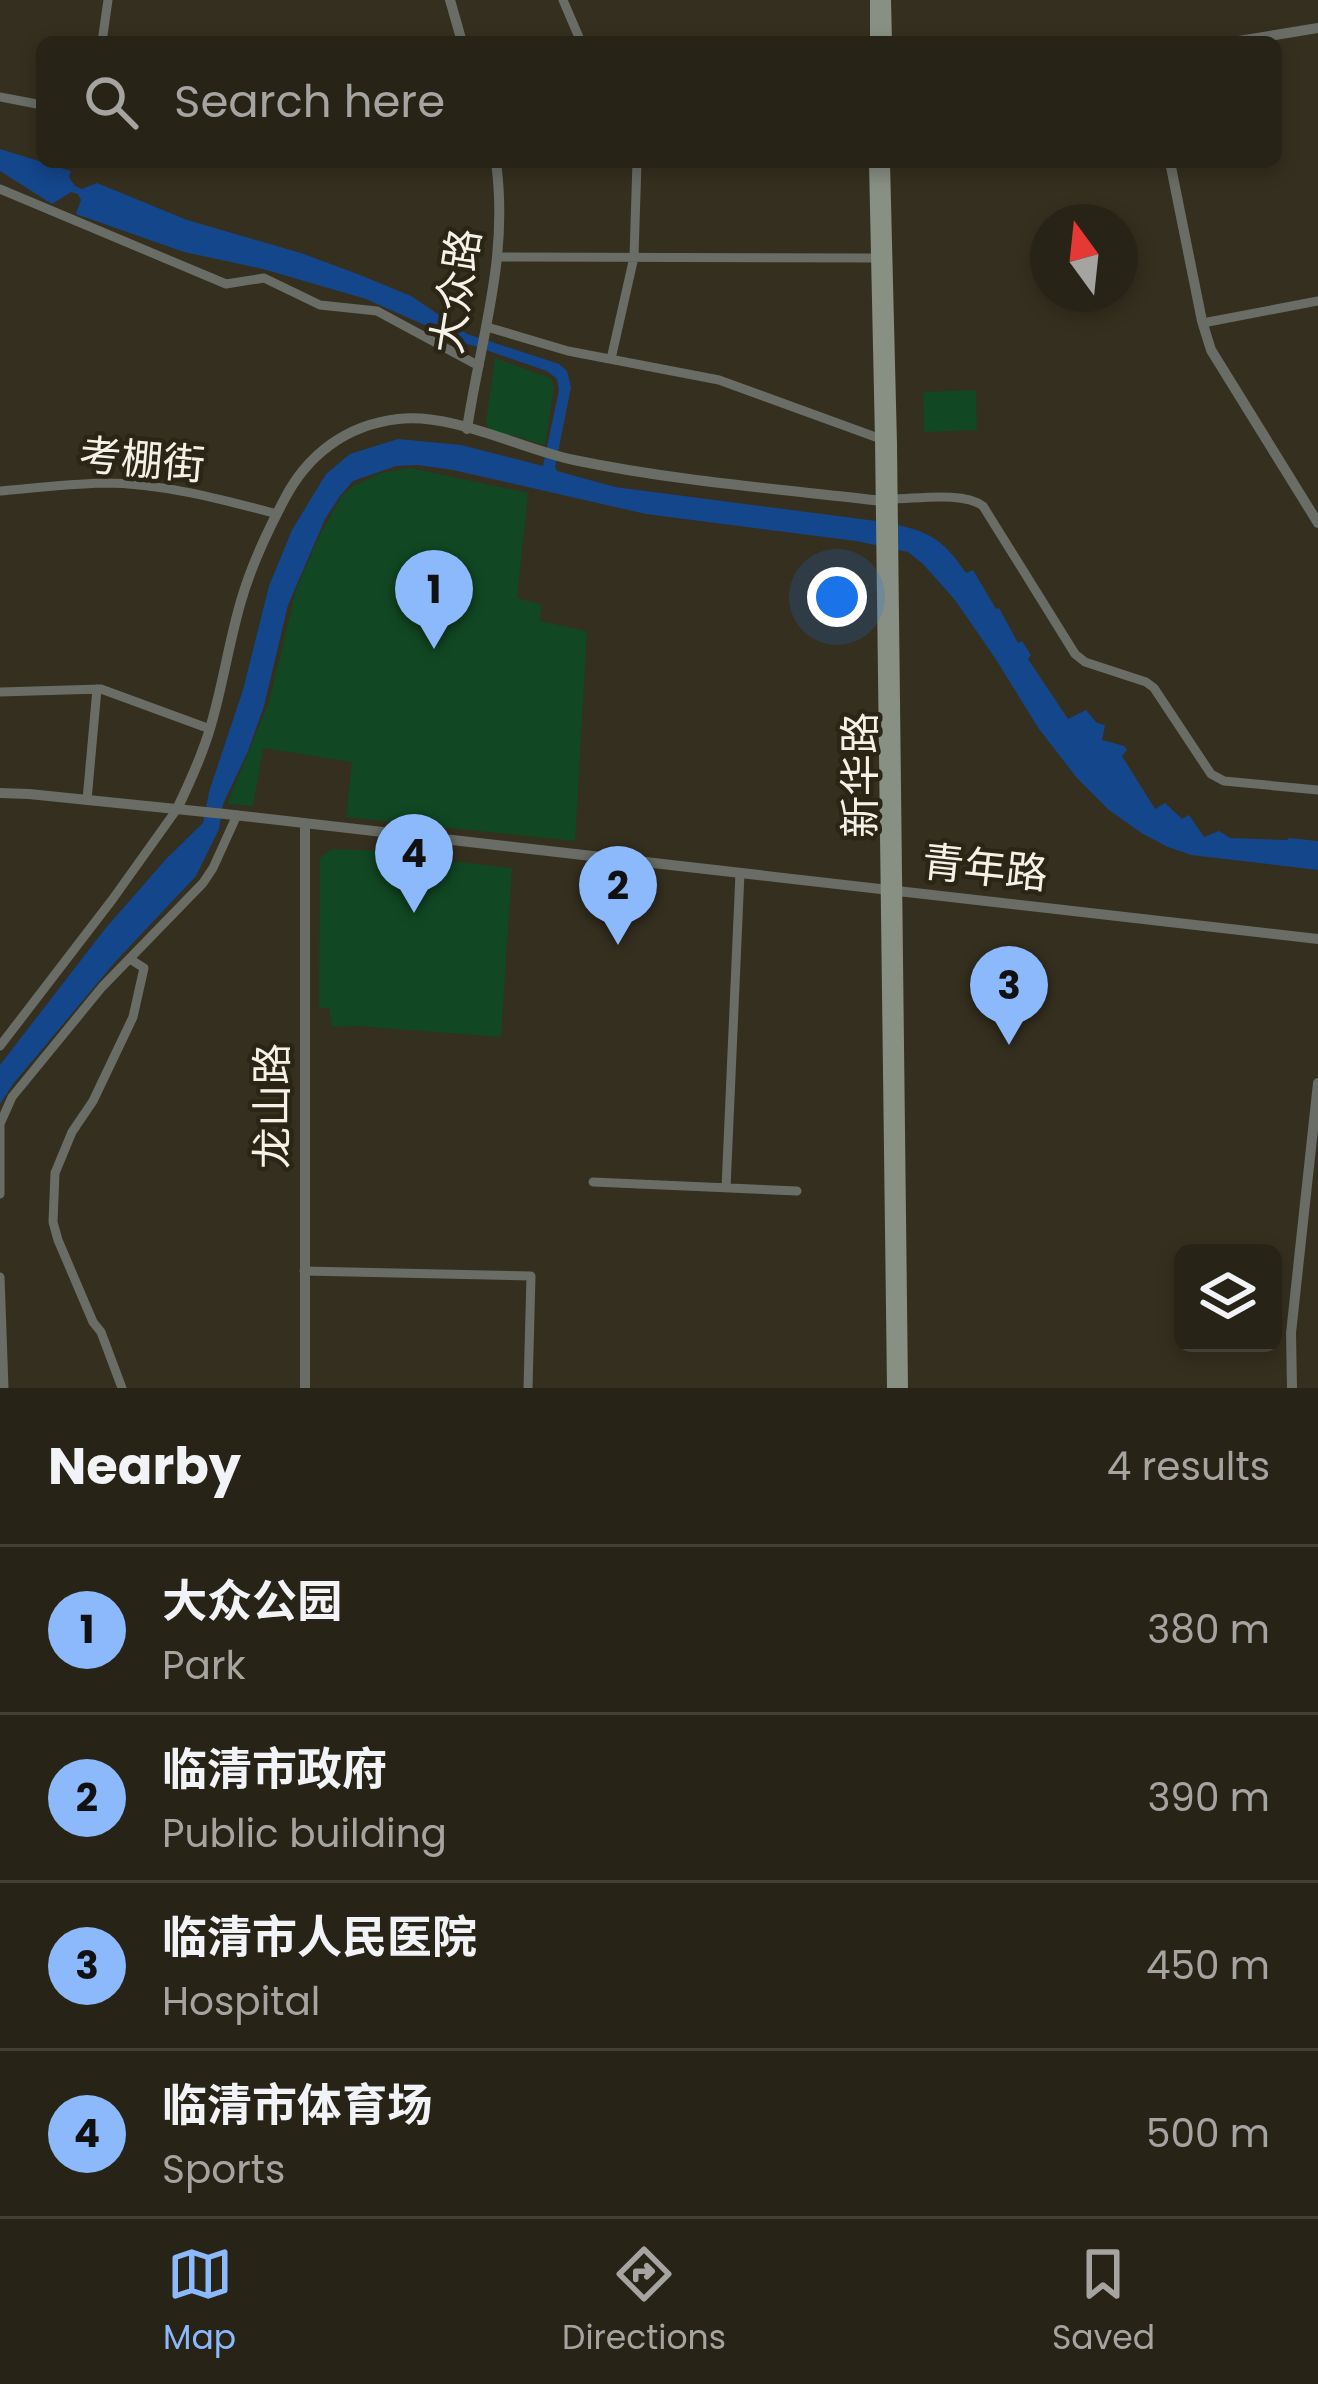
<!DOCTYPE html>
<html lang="en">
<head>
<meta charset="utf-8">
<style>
	body { margin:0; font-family:Poppins,"Noto Sans SC",sans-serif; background:#302b20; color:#f1f3f6 }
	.controls { position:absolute; right:36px; bottom:36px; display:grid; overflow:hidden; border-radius:18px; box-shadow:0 6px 18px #0003 }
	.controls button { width:108px; height:108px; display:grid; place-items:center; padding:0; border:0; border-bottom:3px solid #444036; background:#282317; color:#f1f3f6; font:60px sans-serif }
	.compass { position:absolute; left:1030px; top:204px; width:108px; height:108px; border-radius:50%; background:#282317; box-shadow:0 6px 18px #0003; rotate:345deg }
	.you { position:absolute; left:837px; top:597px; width:42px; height:42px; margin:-30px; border:9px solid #fff; border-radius:50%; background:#1a73e8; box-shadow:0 0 0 18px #1a73e833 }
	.badge { display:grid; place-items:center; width:78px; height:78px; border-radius:50%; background:#8bb9fc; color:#111; font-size:39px; font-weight:700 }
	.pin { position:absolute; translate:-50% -99px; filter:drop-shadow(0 3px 6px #0008) }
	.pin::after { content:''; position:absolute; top:63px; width:42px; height:36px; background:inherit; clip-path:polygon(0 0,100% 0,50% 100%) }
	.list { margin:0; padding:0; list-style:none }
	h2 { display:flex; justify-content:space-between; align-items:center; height:156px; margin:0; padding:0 48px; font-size:51px }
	h2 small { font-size:39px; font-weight:400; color:#a5a4a1 }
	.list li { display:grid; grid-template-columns:78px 1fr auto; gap:36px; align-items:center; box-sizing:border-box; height:168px; padding:0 48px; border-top:3px solid #444036 }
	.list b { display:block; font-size:45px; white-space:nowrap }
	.list p { margin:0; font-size:39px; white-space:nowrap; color:#a5a4a1 }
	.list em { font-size:39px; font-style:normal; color:#a5a4a1 }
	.icon { flex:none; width:66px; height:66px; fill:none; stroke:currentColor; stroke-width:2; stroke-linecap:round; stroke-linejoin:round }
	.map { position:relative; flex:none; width:1318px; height:1388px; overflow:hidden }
	.search { position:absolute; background:#282317; box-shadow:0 6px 18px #0003; left:36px; right:36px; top:36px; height:132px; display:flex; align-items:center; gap:30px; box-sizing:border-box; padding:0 42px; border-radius:18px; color:#a5a4a1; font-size:45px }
	.sheet { height:828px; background:#282317 }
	nav { display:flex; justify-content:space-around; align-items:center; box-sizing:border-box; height:168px; border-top:3px solid #444036; background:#282317; font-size:33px; color:#a5a4a1 }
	nav a { display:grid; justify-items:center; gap:6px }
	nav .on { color:#8bb9fc }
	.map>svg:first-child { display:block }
	.green { fill:#114823 }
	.water { fill:#14468c }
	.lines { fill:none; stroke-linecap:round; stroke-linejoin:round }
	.minor { stroke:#696d66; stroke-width:9 }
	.tertiary { stroke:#696d66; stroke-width:10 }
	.secondary { stroke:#888f83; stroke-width:12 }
	.labels { text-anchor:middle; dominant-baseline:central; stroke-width:9; stroke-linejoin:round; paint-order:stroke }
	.street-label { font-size:42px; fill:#f4f1e7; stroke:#2b2516 }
</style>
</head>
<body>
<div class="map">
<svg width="1318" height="1388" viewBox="0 0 1318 1388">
	<rect width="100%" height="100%" fill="#352f1f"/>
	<path class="green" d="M495 358 552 379 554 388 545 445 488 429 486 421Z
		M976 390 977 430 924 432 923 392Z
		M411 468 528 493 517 598 542 605 539 621 587 631 575 841 346 817 352 762 263 748 253 806 227 804 269 702 296 590 319 536 342 496 352 487 381 473Z
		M332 849 387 851V854L512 868 501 1037 358 1026 332 1027 329 1008H319L320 858Z"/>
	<path class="water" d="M0 149 71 171 69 177 75 186 82 189 97 183 187 220 301 253 360 275 411 296 467 334 559 364 567 371 571 387 555 467 557 471 615 487 884 522C927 531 941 536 966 573L973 570 996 609 999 608 1018 643 1022 641 1031 655 1028 659 1068 719 1086 710 1097 723 1105 725 1102 740 1124 746 1127 750 1122 756 1155 809 1165 803 1182 819 1189 815 1204 837 1219 831 1230 838 1287 840 1289 838 1318 841V870L1191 855 1168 847 1143 834 1109 810 1077 778 1039 729 995 658 955 600 923 564 908 552 856 541 646 514 453 470 418 465 396 466 353 481 340 496 325 519 288 605 264 706 248 751 223 804 219 829 196 876 115 962 13 1084 0 1104V1065L105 929 166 859 203 823 209 792 243 690 269 586 292 530 326 474 350 454 398 439 461 445 543 466 559 390 557 379 547 371 465 343 366 299 263 269 184 252 76 214 81 200 78 194 71 192 52 204 0 171Z"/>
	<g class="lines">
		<path class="minor" d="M563 0 581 42
			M102 42 108 0
			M0 97 42 105
			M0 189 226 284 264 278 320 305 377 311 479 366
			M498 257 876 258
			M1208 322 1318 301
			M487 327 568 351 719 380 881 439
			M611 359 634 257 637 162
			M0 491C34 488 68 484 103 483 161 483 221 499 277 514
			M891 499C916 499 963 491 983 506L1075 654 1085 662 1146 682 1154 688 1211 774 1224 781 1318 790
			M0 692 101 689 210 729
			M87 800 97 689
			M0 1046 112 900 177 809
			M593 1182 797 1191
			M726 1188 740 873
			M0 1194V1124L12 1097 102 987 203 883 213 868 237 815
			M304 1271 531 1276 528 1388
			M0 1277 4 1388
			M122 1388 101 1332 93 1322 58 1240 53 1222 55 1173 72 1132 93 1101 133 1017 144 968 130 959"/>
		<path class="tertiary" d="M450 0 462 42
			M1233 42 1318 28
			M1170 162 1202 321 1211 350 1318 523
			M467 429C481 336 509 258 496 162
			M0 793 29 794 225 814 1318 939
			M177 809C190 782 203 754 211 725 223 684 229 642 241 601 251 566 267 532 284 500 307 455 346 425 398 419 455 413 518 448 574 460 675 481 779 489 882 501
			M305 1388V823
			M1292 1388 1291 1333 1318 1083"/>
		<path class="secondary" d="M876 0V42
			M885 0 886 42
			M875 162 881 439 893 1388
			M884 162 891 444 902 1388"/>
	</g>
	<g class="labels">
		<g class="street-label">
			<text transform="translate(456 291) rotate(-81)">大众路</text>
			<text transform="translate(142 460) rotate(5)">考棚街</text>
			<text transform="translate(860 775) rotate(-90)">新华路</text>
			<text transform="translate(985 868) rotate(6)">青年路</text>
			<text transform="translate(272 1106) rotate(-90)">龙山路</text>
		</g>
	</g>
</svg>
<div class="controls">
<button><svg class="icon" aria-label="layers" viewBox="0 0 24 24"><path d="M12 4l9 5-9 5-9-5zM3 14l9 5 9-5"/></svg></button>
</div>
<svg class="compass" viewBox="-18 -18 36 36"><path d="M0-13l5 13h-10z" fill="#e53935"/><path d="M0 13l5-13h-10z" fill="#a5a4a1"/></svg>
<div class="you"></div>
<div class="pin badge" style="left:434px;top:649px">1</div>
<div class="pin badge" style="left:618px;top:945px">2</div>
<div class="pin badge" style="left:1009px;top:1045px">3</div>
<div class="pin badge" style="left:414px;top:913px">4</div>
<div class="search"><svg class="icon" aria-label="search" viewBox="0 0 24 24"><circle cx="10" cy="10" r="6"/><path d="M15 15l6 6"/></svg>Search here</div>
</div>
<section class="sheet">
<h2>Nearby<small>4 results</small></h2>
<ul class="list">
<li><span class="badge">1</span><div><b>大众公园</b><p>Park</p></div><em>380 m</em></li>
<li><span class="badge">2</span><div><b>临清市政府</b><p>Public building</p></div><em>390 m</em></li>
<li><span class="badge">3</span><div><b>临清市人民医院</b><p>Hospital</p></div><em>450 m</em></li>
<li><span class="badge">4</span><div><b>临清市体育场</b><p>Sports</p></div><em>500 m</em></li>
</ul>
</section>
<nav>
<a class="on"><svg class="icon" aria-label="map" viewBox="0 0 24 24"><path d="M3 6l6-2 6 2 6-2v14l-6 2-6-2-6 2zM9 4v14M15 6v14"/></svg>Map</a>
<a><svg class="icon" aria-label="directions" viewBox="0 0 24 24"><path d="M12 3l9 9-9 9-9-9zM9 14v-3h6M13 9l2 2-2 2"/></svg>Directions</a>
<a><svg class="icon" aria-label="saved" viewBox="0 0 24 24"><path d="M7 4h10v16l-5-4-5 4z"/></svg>Saved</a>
</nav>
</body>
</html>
